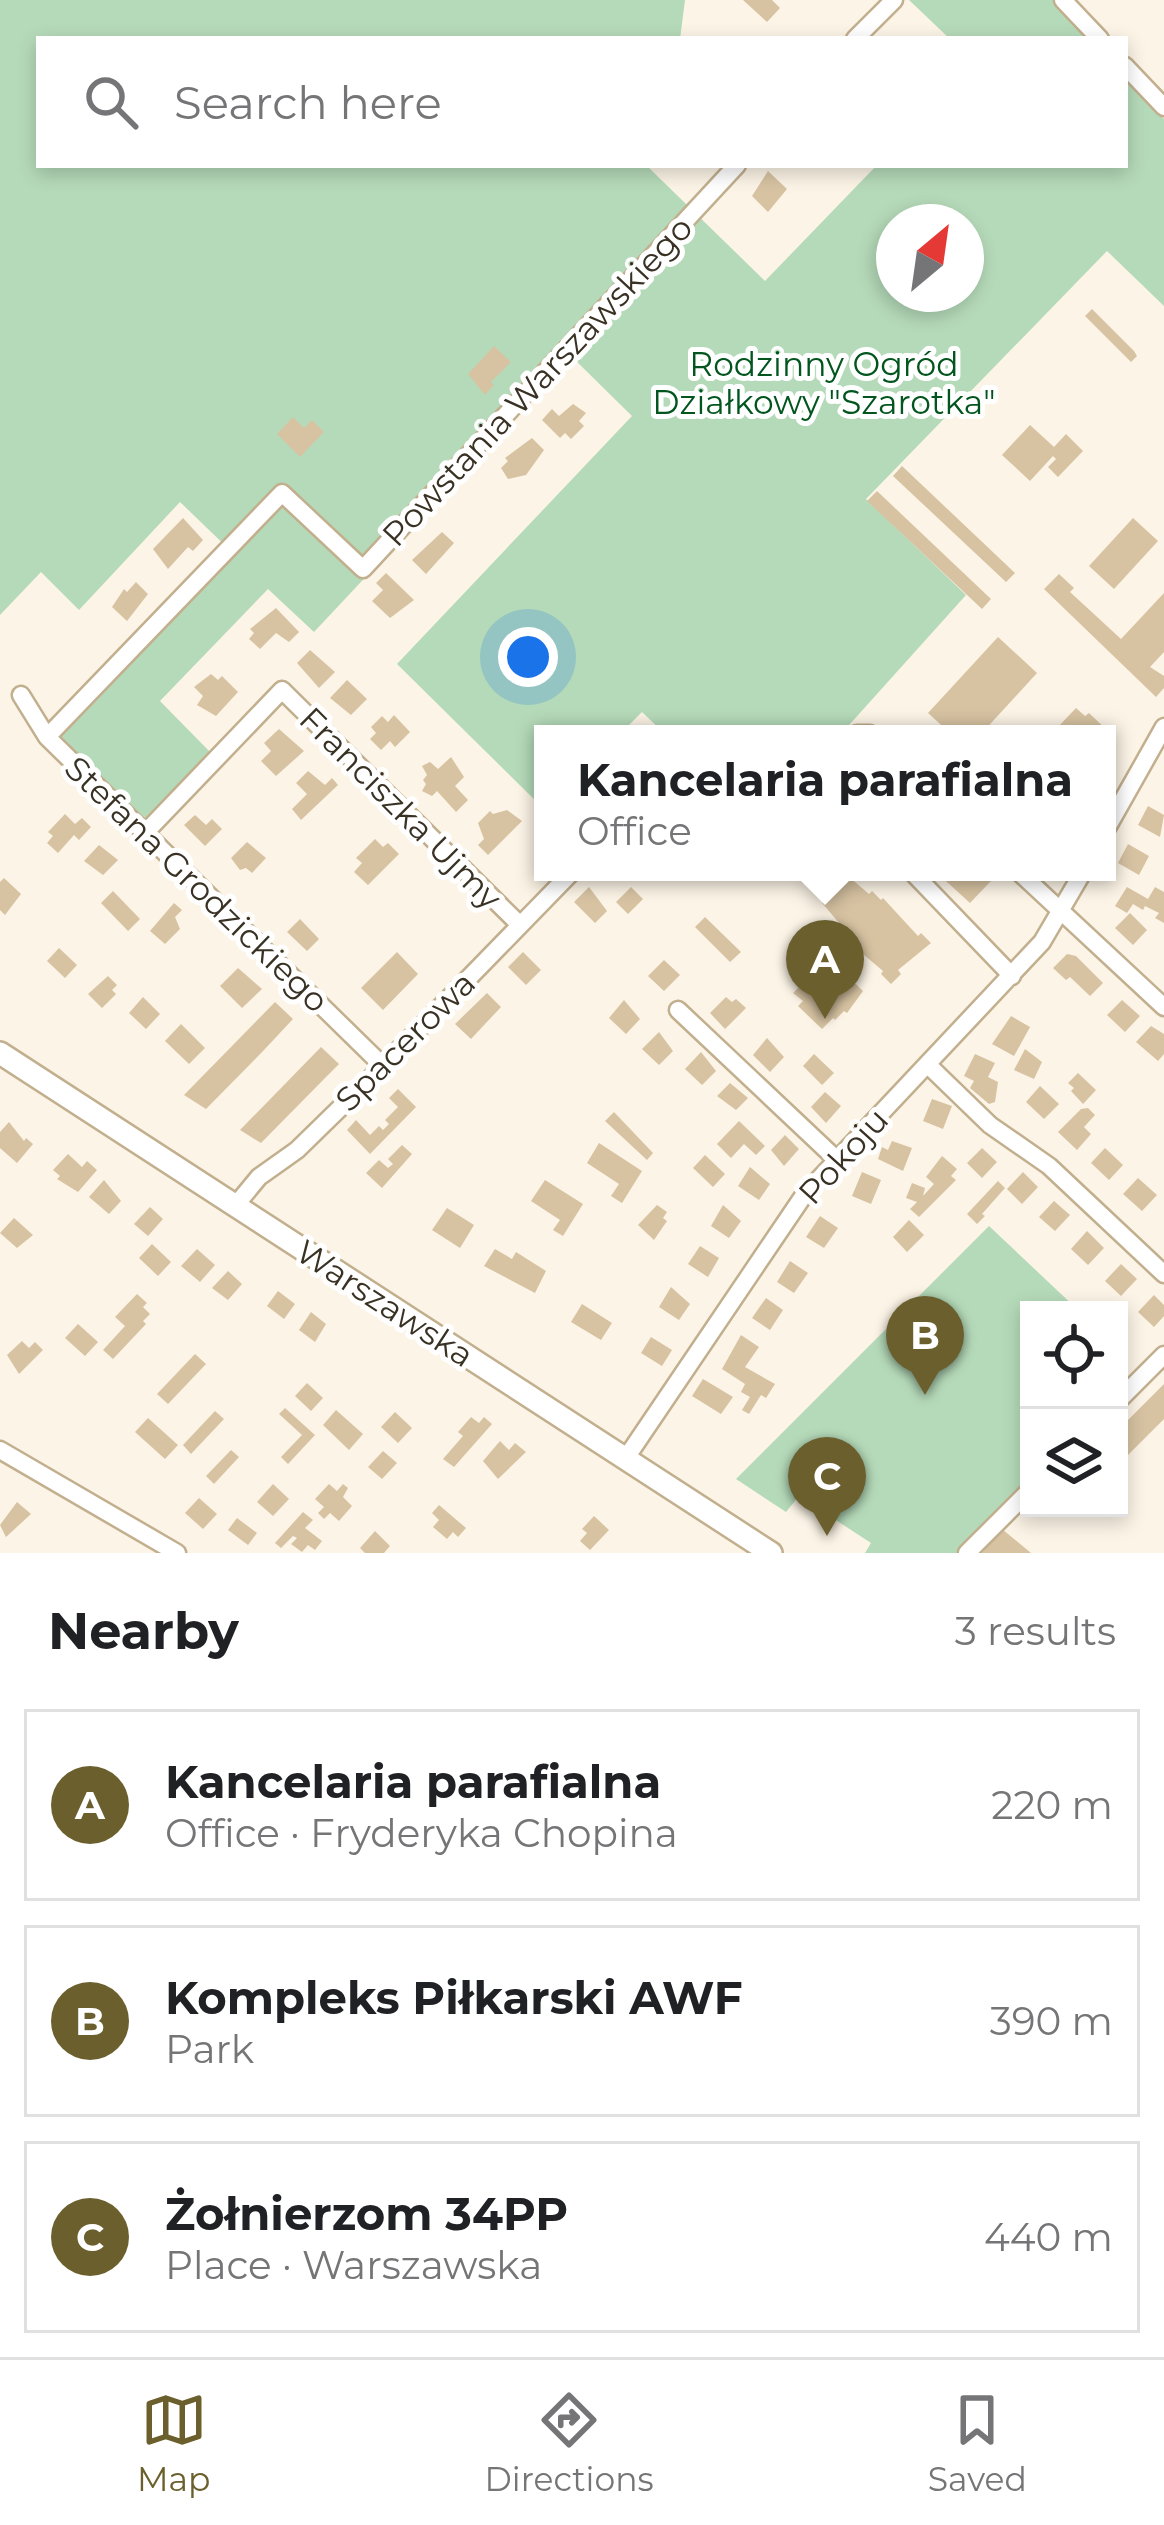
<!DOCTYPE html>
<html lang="en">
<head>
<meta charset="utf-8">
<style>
	body { margin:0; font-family:Montserrat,sans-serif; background:#f2f2f2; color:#202124 }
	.controls { position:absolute; right:36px; bottom:36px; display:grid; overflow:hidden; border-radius:0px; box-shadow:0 6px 18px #0003 }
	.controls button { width:108px; height:108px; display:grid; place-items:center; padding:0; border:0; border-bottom:3px solid #e0e0e0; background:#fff; color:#202124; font:60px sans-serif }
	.compass { position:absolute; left:876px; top:204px; width:108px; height:108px; border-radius:50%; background:#fff; box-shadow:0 6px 18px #0003; rotate:29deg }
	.you { position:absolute; left:528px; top:657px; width:42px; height:42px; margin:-30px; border:9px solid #fff; border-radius:50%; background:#1a73e8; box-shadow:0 0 0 18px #1a73e833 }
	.badge { display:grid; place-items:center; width:78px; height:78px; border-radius:50%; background:#6b602d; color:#fff; font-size:39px; font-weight:700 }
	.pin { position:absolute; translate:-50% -99px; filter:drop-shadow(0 3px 6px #0008) }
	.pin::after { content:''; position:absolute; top:63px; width:42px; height:36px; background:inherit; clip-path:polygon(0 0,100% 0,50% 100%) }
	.popup { position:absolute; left:534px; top:725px; width:582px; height:156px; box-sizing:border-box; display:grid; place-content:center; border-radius:0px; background:#fff; filter:drop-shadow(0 3px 9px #0005); font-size:39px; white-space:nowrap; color:#757577 }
	.popup b { font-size:45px; color:#202124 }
	.popup::after { content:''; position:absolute; left:50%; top:100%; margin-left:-24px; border:24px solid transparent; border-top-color:#fff }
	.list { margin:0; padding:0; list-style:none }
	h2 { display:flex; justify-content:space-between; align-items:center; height:156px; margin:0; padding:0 48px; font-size:51px }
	h2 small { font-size:39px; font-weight:400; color:#757577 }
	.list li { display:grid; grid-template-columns:78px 1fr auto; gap:36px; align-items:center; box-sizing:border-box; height:192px; margin:0 24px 24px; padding:0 24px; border:3px solid #e0e0e0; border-radius:0px }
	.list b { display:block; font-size:45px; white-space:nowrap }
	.list p { margin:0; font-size:39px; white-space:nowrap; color:#757577 }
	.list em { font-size:39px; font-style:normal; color:#757577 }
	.icon { flex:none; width:66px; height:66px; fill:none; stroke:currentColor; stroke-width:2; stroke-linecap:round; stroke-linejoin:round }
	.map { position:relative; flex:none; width:1164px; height:1553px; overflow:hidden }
	.search { position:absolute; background:#fff; box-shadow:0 6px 18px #0003; left:36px; right:36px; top:36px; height:132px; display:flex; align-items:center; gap:30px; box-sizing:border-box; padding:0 42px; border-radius:0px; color:#757577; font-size:45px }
	.sheet { height:804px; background:#fff }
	nav { display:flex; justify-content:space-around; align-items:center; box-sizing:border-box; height:168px; border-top:3px solid #e0e0e0; background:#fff; font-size:33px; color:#757577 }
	nav a { display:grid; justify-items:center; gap:6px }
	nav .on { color:#6b602d }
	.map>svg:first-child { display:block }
	.green { fill:#b5dab9; fill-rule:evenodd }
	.building { fill:#d7c3a2 }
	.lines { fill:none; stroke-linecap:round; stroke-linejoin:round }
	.minor-casing { stroke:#c2af8e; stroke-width:21 }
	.tertiary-casing { stroke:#c2af8e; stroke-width:26 }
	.minor { stroke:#fff; stroke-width:16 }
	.tertiary { stroke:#fff; stroke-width:21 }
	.labels { text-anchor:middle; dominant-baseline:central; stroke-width:10; stroke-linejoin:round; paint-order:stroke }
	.park-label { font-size:33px; fill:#01551d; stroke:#fff }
	.street-label { font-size:33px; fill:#393224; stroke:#fff }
</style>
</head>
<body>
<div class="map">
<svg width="1164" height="1553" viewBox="0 0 1164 1553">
	<rect width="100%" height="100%" fill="#fcf4e6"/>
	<path class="green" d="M0 0H685L680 39H39V165H646L765 281 877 165H1125V77L1164 119V306L1107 251 866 499 966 595 841 734H665L642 712 620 734H543V808L397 664 632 416 572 357 314 632 268 589 160 701 210 752 143 820 59 735 234 554 180 502 79 610 41 572 0 615ZM894 222H966V294H894Z
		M909 0H1053L1089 39H950Z
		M989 1226 1078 1310H1029V1484L958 1553H865L871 1543 799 1496 786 1512 736 1479Z"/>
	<path class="building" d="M743 0H772L780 8 767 22Z
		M768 171 787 189 768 212 752 196Z
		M1092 309 1134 351 1137 356 1131 362 1085 316Z
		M494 346 511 362 491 382 494 385 485 395 468 374Z
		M573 404 586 413 579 421 584 426 571 439 565 433 560 438 542 420 552 409 559 416Z
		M293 417 304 428 312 420 324 432 300 457 277 434Z
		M1030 425 1054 447 1066 434 1083 451 1058 477 1048 467 1056 459 1053 456 1030 481 1002 455Z
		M532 438 544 450 526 475 508 479 501 468 508 461 505 458Z
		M902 466 1015 573 1006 582 893 476Z
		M877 491 991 599 982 609 867 501Z
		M183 518 203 540 193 551 188 547 168 569 153 549Z
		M1133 518 1158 541 1114 589 1089 566Z
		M442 532 454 543 426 574 412 560Z
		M386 573 414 600 390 618 372 601 383 590 376 583Z
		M1059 574 1074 588 1070 592 1121 639 1164 593V652L1150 667 1164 676V688L1156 697 1044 589Z
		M136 582 148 594 127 621 112 607 124 589 127 592Z
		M276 608 299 632 289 642 276 633 260 649 249 639 254 633 250 629Z
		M998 637 1037 673 981 734H951L928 713Z
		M310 650 335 672 319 688 297 663Z
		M211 674 218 680 222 676 238 692 216 716 197 705 203 696 194 687Z
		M347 680 367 699 351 715 330 698Z
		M1076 708 1085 716 1089 713 1109 732 1064 734 1057 728Z
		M394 715 410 732 395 747 390 741 381 750 370 739 376 733 371 727 382 716 388 722Z
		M279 729 304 751 276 776 261 761 271 751 264 743Z
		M451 757 464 777 455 786 468 800 456 812 437 791 432 796 422 791 426 784 423 780 427 775 422 766 430 762 438 769Z
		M308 771 325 785 332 778 338 785 301 820 292 809 307 794 296 783Z
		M1148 806 1164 815 1160 837 1138 825Z
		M507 810 522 821 488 855 478 845 484 839 478 823 490 811 493 814Z
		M65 814 75 824 82 818 91 827 79 840 74 835 58 853 47 843 53 836 48 832Z
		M195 815 206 825 212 819 222 829 205 846 184 825Z
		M375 839 383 847 388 843 399 854 368 885 354 872 362 863 356 858Z
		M247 842 266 858 252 873 246 868 240 870 231 858Z
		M1128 844 1149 856 1139 875 1118 863Z
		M99 845 118 860 103 875 84 861Z
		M936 872H981L991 881 970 903Z
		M848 876 869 894 872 891 881 900 883 898 918 936 921 933 931 943 898 970 901 974 891 984 881 974 883 971 844 938 837 927 840 924 822 903 831 894 828 891Z
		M4 878 21 894 5 915 0 910V882Z
		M589 887 607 911 595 923 574 902Z
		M631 887 643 899 628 914 616 902Z
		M1127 887 1148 899 1155 887 1164 892V923L1155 918 1159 913 1145 906 1143 910 1133 904 1127 913 1115 906Z
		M113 891 140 919 128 931 101 903Z
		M174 903 182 910 175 917 180 929 165 944 150 931Z
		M1130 913 1147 930 1133 945 1115 928Z
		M705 917 741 952 730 962 695 927Z
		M300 919 319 939 307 951 287 932Z
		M59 948 77 965 65 978 47 961Z
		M397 952 418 974 383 1010 361 988Z
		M523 952 541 970 526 985 508 967Z
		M1067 954 1076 956 1103 983 1090 996 1070 977 1066 980 1053 968Z
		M821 955 831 965 823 975 835 964 863 991 847 1013 844 1011 835 1020 833 1018 822 1029 798 1006 803 1001 793 993 802 984 798 979Z
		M664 960 680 975 664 991 648 976Z
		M238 968 262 989 242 1008 220 986Z
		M108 976 117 985 112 990 116 994 102 1008 88 994Z
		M487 993 501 1007 471 1039 455 1024Z
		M143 997 160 1014 146 1029 129 1013Z
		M726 997 732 1002 736 999 746 1008 725 1029 710 1013Z
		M624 1000 640 1019 626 1034 609 1018Z
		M1122 1000 1140 1016 1125 1032 1107 1015Z
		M275 1002 293 1019 264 1050 206 1109 184 1095Z
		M1011 1016 1030 1027 1014 1056 992 1044Z
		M181 1024 205 1048 189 1064 165 1041Z
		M1151 1026 1164 1034V1054L1158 1061 1136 1042Z
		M659 1032 673 1051 659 1065 642 1049Z
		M767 1038 784 1057 770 1072 753 1055Z
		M321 1047 339 1064 328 1075 261 1143 240 1130Z
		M1025 1049 1042 1062 1034 1079 1014 1070Z
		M701 1052 716 1071 702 1085 685 1069Z
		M814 1054 834 1073 822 1085 803 1066Z
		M975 1054 995 1063 988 1077 998 1082 995 1102 989 1104 970 1088 974 1081 964 1076Z
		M1078 1073 1096 1090 1083 1104 1071 1091 1074 1088 1068 1083Z
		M730 1083 748 1098 736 1110 717 1096Z
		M1040 1086 1059 1104 1044 1119 1026 1102Z
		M398 1089 416 1107 370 1154 347 1130 356 1120 370 1135 379 1126 383 1130 389 1124 385 1120 398 1107 389 1098Z
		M825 1092 841 1106 826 1123 811 1107Z
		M932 1099 952 1106 943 1129 923 1121Z
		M1088 1108 1095 1115 1084 1127 1091 1134 1077 1150 1058 1132 1081 1109Z
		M614 1112 653 1153 647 1160 605 1121Z
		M739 1121 765 1146 756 1155 744 1144 731 1158 717 1144Z
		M9 1122 24 1141 26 1138 33 1144 17 1163 0 1148V1132Z
		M785 1135 799 1149 784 1166 771 1150Z
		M892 1141 912 1148 903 1171 878 1159 882 1147 888 1150Z
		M599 1143 642 1171 622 1203 611 1196 619 1184 587 1163Z
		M402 1145 412 1154 382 1188 366 1173 379 1160 388 1168 393 1164 388 1159Z
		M982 1148 997 1162 982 1178 967 1163Z
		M1105 1148 1123 1165 1109 1180 1091 1163Z
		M68 1154 82 1167 87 1161 97 1170 78 1192 57 1179 60 1176 53 1170Z
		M705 1155 725 1174 713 1187 693 1168Z
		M942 1156 957 1169 951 1176 956 1180 919 1217 910 1209 917 1202 906 1198 912 1183 925 1188 923 1196 934 1184 926 1177Z
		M750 1167 770 1184 759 1200 738 1186Z
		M862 1172 881 1180 871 1204 852 1196Z
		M1023 1172 1038 1187 1022 1204 1007 1189Z
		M1138 1178 1157 1195 1142 1211 1123 1194Z
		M104 1180 121 1201 109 1214 89 1197Z
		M545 1180 583 1204 563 1236 553 1230 560 1220 531 1201Z
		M998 1181 1005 1188 982 1214 985 1216 977 1224 967 1214Z
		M1054 1201 1070 1215 1055 1231 1039 1217Z
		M657 1205 667 1212 663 1218 667 1221 654 1240 638 1225Z
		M723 1205 741 1221 729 1238 711 1226Z
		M150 1207 163 1219 148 1236 134 1224Z
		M447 1208 474 1225 460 1248 432 1230Z
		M820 1216 838 1228 824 1248 806 1237Z
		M14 1218 33 1235 17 1248 0 1233Z
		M909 1220 924 1235 907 1252 893 1237Z
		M1087 1231 1104 1248 1088 1265 1071 1249Z
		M152 1244 171 1262 158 1276 139 1258Z
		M700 1246 719 1258 708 1277 688 1264Z
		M197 1249 215 1265 200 1282 181 1266Z
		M495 1249 512 1259 516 1252 546 1271 535 1293 484 1266Z
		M790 1261 808 1273 794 1293 777 1282Z
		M1121 1264 1137 1279 1121 1296 1105 1281Z
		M228 1271 242 1284 228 1300 212 1288Z
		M671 1287 690 1304 679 1320 659 1307Z
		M278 1291 295 1304 284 1319 267 1306Z
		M137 1294 147 1303 143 1307 150 1314 143 1321 146 1324 113 1359 103 1350 125 1326 115 1317Z
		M1154 1295 1164 1305V1316L1154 1327 1138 1312Z
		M766 1298 783 1310 770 1330 752 1318Z
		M582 1304 612 1323 601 1340 571 1322Z
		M311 1312 326 1324 315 1342 299 1330Z
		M78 1324 98 1342 85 1356 65 1338Z
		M741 1335 759 1347 745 1367 775 1384 766 1398 761 1395 749 1414 742 1410 750 1397 741 1392 745 1384 722 1369Z
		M651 1337 672 1350 662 1366 641 1353Z
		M22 1341 29 1348 35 1342 43 1350 19 1374 7 1355Z
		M195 1354 206 1364 168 1404 157 1394Z
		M703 1379 733 1397 721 1414 692 1396Z
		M307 1383 323 1398 311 1411 295 1396Z
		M1164 1384V1419L1119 1464V1429Z
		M285 1408 315 1435 288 1464 281 1457 302 1435 279 1414Z
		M336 1410 363 1434 349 1450 323 1425Z
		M215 1411 224 1419 191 1454 183 1445Z
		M395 1412 412 1428 398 1443 381 1427Z
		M471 1417 479 1423 484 1417 492 1424 454 1467 443 1459 463 1436 458 1432Z
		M148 1418 178 1445 165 1459 135 1432Z
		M500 1441 509 1450 515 1443 526 1452 498 1479 483 1461Z
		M231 1450 239 1457 214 1484 206 1476Z
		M383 1451 397 1463 382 1479 368 1467Z
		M273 1484 289 1499 273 1516 257 1502Z
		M329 1484 337 1491 343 1484 348 1488 343 1497 352 1506 339 1521 330 1513 324 1519 318 1513 324 1507 315 1499Z
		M199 1498 217 1514 203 1529 185 1513Z
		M17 1502 31 1514 6 1537 0 1525Z
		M439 1505 466 1528 458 1537 453 1532 447 1539 433 1527 439 1520 432 1513Z
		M303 1512 313 1520 305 1528 322 1541 315 1550 308 1545 302 1552 291 1544 297 1538 293 1536 281 1548 275 1543Z
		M594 1516 609 1530 590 1550 580 1541 587 1533 582 1529Z
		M237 1518 257 1533 248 1545 228 1530Z
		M1002 1529 1031 1553H982Z
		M375 1531 390 1546 384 1553H365L360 1548Z"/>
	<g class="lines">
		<g class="minor-casing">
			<path id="minor" d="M1063 0 1100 39
				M855 39 894 0
				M1125 66 1164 107
				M21 695 47 737 383 1066
				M857 734H870
				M47 737 282 493 363 569 737 165
				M1107 828 1164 727
				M144 834 282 690 520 925
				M912 872 1012 976
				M1019 872 1164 1007
				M678 1010 836 1159
				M927 1064 990 1125 1049 1166 1164 1274
				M235 1206 259 1177 297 1150 383 1066 572 872
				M1119 1400 1164 1355
				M0 1450 177 1553
				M626 1458 804 1195 1042 942 1083 872
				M967 1553 1029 1491"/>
		</g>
		<g class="tertiary-casing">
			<path id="tertiary" d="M0 1053 771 1553"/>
		</g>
		<use href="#minor" class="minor"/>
		<use href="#tertiary" class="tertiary"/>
	</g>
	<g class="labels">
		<g class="park-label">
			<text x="824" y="364">Rodzinny Ogród<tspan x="824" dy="38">Działkowy "Szarotka"</tspan></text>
		</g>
		<g class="street-label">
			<text transform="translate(537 381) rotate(-47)">Powstania Warszawskiego</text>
			<text transform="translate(401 808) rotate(45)">Franciszka Ujmy</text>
			<text transform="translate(197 884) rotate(44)">Stefana Grodzickiego</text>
			<text transform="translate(405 1041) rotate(-45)">Spacerowa</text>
			<text transform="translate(843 1156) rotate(-48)">Pokoju</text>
			<text transform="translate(385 1303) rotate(33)">Warszawska</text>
		</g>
	</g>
</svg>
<div class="controls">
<button><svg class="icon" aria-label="locate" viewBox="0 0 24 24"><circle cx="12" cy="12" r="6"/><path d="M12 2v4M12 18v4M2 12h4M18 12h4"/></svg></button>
<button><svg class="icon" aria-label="layers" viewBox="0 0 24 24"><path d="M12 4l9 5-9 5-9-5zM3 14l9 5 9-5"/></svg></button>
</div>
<svg class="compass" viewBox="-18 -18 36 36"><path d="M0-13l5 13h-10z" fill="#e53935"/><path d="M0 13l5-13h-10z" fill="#757577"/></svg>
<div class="you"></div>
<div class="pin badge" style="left:825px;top:1019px">A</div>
<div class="popup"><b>Kancelaria parafialna</b>Office</div>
<div class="pin badge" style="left:925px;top:1395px">B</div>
<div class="pin badge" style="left:827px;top:1536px">C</div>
<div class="search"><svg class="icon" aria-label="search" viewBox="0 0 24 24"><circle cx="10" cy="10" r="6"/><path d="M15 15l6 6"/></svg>Search here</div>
</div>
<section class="sheet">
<h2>Nearby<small>3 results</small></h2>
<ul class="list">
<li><span class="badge">A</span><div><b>Kancelaria parafialna</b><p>Office · Fryderyka Chopina</p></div><em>220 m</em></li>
<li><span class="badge">B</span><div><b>Kompleks Piłkarski AWF</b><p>Park</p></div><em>390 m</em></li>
<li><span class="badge">C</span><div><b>Żołnierzom 34PP</b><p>Place · Warszawska</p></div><em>440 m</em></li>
</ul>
</section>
<nav>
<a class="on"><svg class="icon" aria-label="map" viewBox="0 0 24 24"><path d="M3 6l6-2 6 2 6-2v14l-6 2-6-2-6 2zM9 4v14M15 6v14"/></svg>Map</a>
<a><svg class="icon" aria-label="directions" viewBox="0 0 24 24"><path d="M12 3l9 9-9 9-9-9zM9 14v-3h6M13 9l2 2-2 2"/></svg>Directions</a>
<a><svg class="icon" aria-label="saved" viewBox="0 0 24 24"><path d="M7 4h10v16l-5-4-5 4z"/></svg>Saved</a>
</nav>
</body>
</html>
